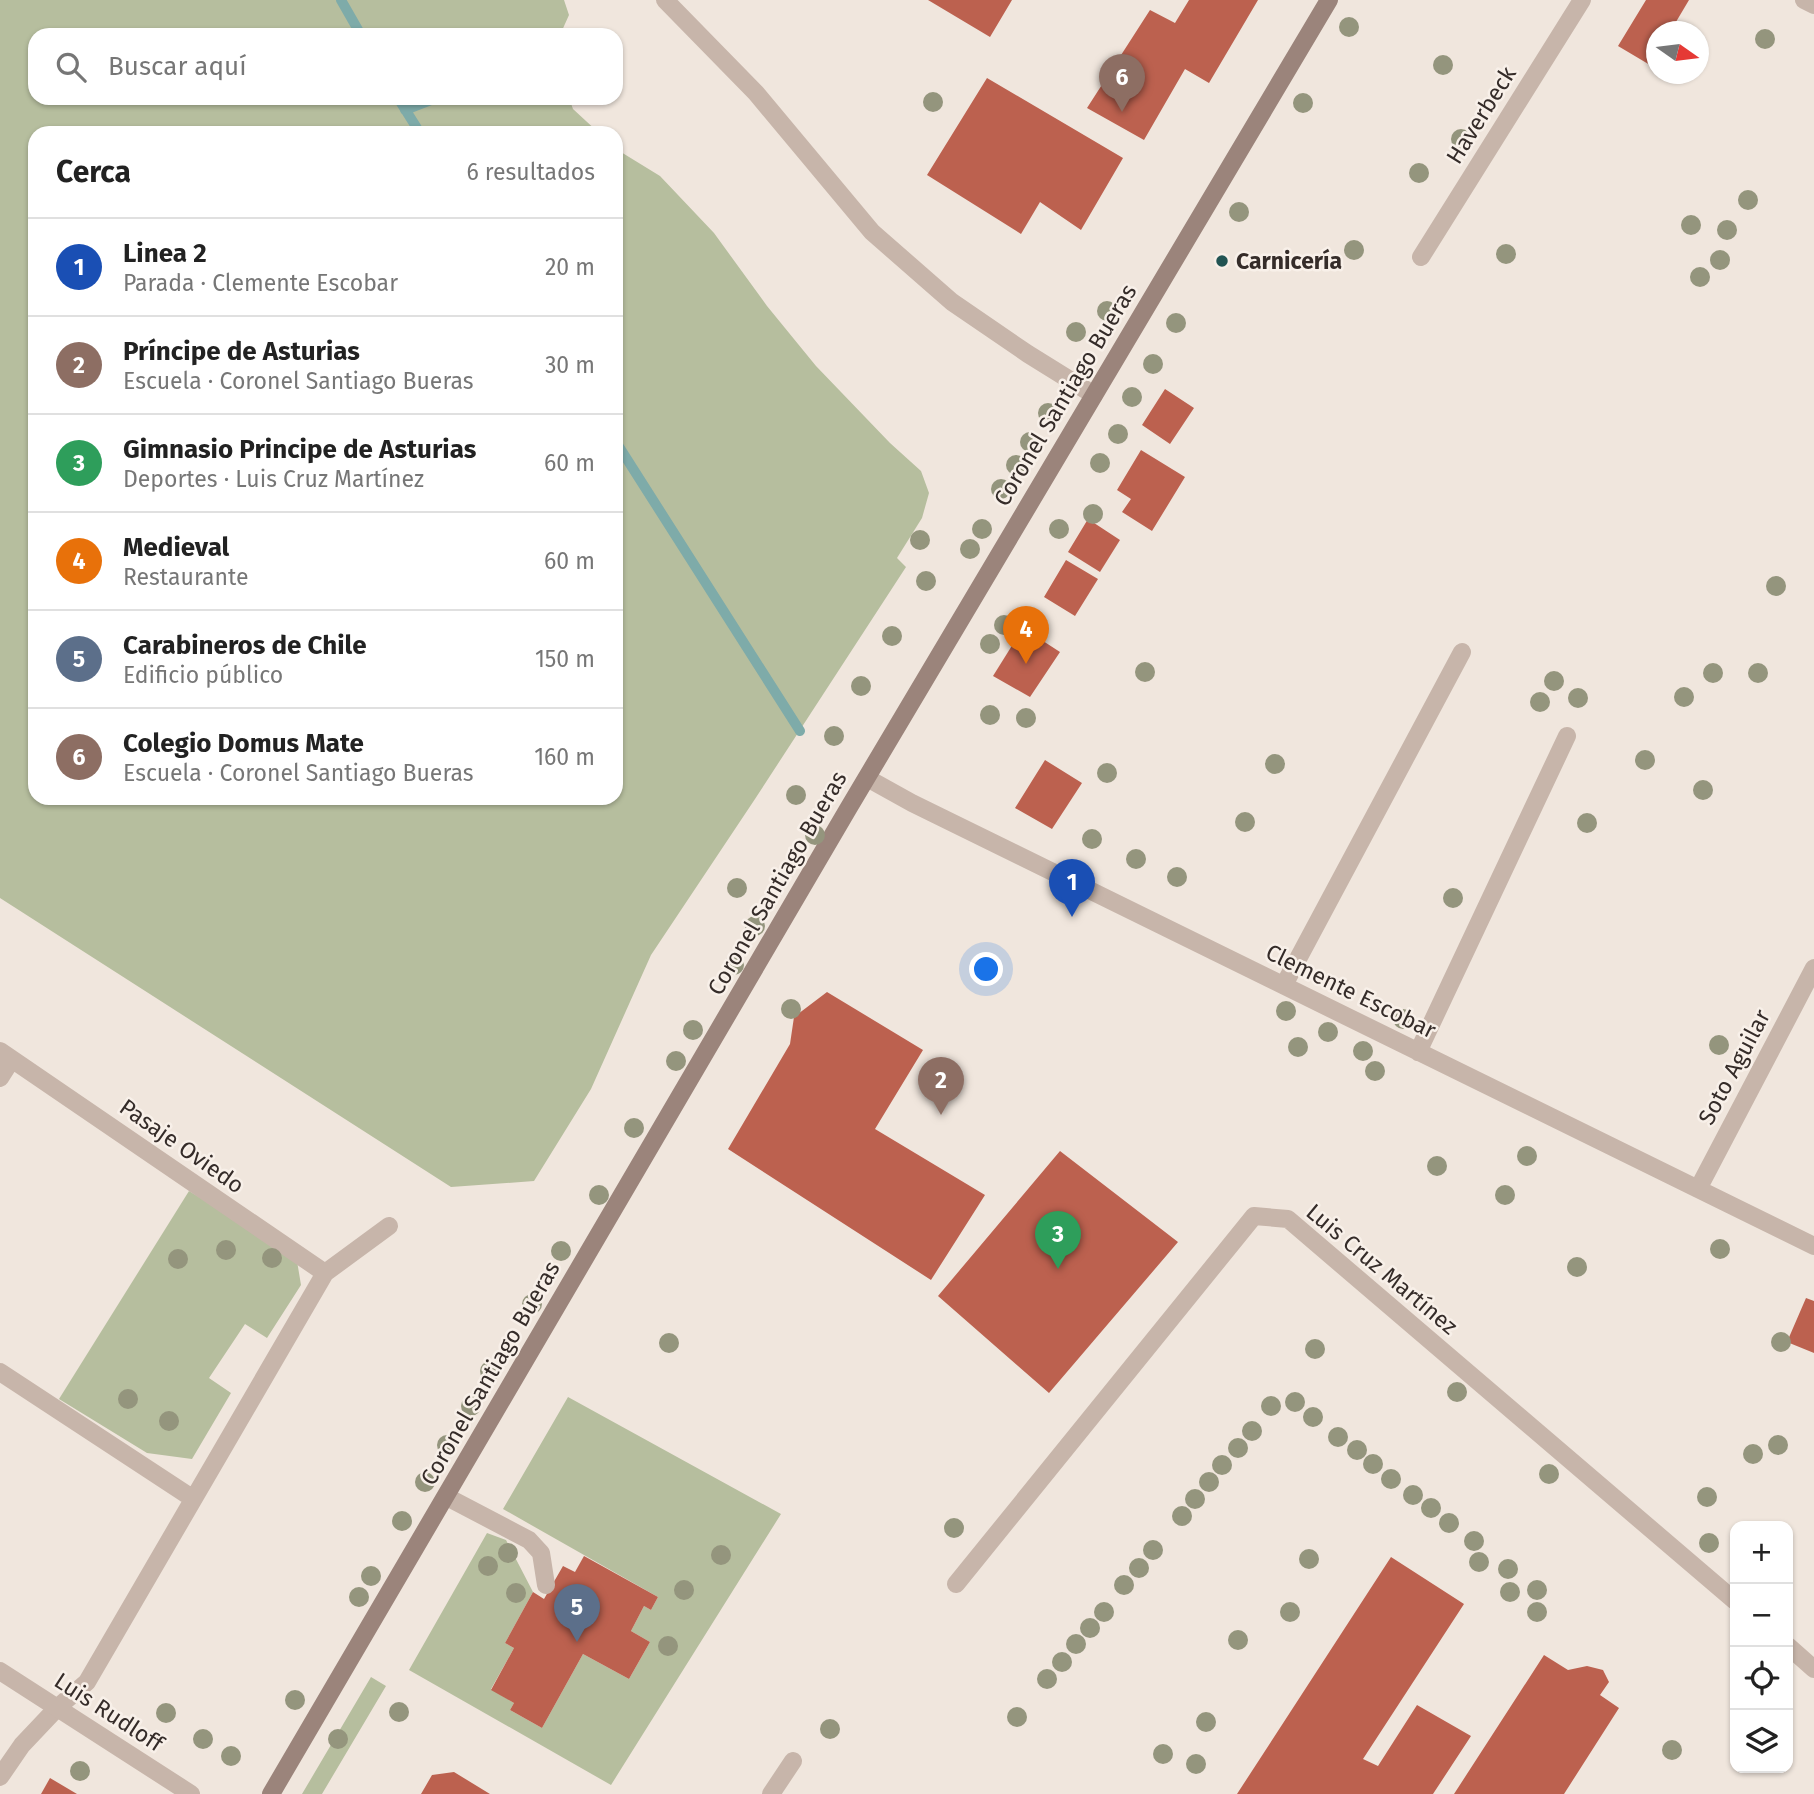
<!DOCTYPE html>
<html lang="es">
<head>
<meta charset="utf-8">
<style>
	body { margin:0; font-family:"Fira Sans",sans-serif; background:#f2f2f2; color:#222 }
	.controls { position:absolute; right:21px; bottom:21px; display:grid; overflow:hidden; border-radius:14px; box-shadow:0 2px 5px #0004 }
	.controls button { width:63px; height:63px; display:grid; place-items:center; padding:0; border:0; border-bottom:2px solid #e0e0e0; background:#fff; color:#222; font:35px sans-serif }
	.compass { position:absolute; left:1646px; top:21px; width:63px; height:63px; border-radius:50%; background:#fff; box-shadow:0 2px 5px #0004; rotate:104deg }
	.you { position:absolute; left:987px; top:970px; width:24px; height:24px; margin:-18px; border:5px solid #fff; border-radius:50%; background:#1a73e8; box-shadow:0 0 0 10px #1a73e833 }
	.badge { display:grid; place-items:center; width:46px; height:46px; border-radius:50%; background:#b45309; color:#fff; font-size:23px; font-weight:700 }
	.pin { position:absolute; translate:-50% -58px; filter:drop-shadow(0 2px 4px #0008) }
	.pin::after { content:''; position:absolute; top:37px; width:24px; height:21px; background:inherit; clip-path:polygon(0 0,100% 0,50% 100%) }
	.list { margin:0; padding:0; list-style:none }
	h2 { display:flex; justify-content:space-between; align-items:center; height:91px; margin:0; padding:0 28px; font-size:30px }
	h2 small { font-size:23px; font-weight:400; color:#767676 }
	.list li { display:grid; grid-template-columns:46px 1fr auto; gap:21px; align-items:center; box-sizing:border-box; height:98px; padding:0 28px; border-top:2px solid #e0e0e0 }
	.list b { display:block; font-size:26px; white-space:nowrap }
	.list p { margin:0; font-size:23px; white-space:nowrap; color:#767676 }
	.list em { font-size:23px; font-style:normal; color:#767676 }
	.icon { flex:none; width:38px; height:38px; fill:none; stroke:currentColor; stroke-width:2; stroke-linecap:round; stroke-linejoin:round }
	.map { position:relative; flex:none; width:1814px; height:1794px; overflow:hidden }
	.search { position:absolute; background:#fff; box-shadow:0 2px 5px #0004; left:28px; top:28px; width:595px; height:77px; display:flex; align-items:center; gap:18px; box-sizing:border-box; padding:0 24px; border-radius:21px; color:#767676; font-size:26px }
	.panel { position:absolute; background:#fff; box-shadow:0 2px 5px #0004; left:28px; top:126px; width:595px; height:679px; border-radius:21px }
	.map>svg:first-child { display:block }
	.green { fill:#b6be9e }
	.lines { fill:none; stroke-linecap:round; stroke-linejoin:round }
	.stream { stroke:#7eaba9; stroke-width:10 }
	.building { fill:#bc614f }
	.service { stroke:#c7b5aa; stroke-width:18 }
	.minor { stroke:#c7b5aa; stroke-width:18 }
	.tertiary { stroke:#c7b5aa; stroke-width:18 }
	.secondary { stroke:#9b847b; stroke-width:18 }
	.tree { fill:#94957d }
	.poi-dot { fill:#225453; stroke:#f8f0e9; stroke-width:2.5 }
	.labels { text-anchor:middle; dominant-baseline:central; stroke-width:5; stroke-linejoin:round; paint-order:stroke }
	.street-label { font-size:23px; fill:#352c29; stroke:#f8f0e9 }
	.poi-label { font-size:23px; font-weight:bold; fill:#352c29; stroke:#f8f0e9; text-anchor:start }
</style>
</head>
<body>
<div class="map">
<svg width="1814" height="1794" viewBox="0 0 1814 1794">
	<rect width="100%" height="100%" fill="#f0e6dd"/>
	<path class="green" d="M0 0H564L569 15 560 35H35V98H569L573 109 599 133H35V798H616V149L660 176 714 233 767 306 816 366 890 443 921 471 929 493 922 518 897 558 906 567 755 799 651 955 591 1089 534 1181 451 1187 0 898Z
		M189 1191 296 1255 301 1285 267 1338 245 1324 209 1378 231 1393 192 1459 147 1453 59 1399Z
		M568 1397 781 1514 611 1785 409 1670 487 1533 506 1540 533 1592 505 1643 514 1648 491 1689 514 1703 510 1710 542 1728 583 1654 629 1679 650 1642 631 1631 644 1606 651 1610 658 1597 503 1509Z
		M371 1677 386 1686 322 1794H302Z"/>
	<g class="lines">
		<path class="stream" d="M341 0 361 35
			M398 98 420 133
			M405 110 436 98
			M616 442 800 731"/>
	</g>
	<path class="building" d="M928 0H1012L990 37Z
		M1189 0H1258L1209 83 1185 69 1144 140 1087 108 1150 10 1175 23Z
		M1646 0H1689L1670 32H1657V54L1650 65 1618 46Z
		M987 78 1123 158 1081 230 1040 202 1021 234 927 175Z
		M1165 389 1194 408 1170 444 1142 425Z
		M1141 450 1185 477 1152 531 1122 512 1131 499 1117 490Z
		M1088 519 1120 540 1100 572 1068 552Z
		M1066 560 1098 579 1075 616 1044 597Z
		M1023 628 1060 652 1030 697 993 676Z
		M1045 760 1082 783 1052 829 1015 808Z
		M827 992 923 1050 875 1129 985 1195 931 1280 728 1149 790 1044 794 1017Z
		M1060 1151 1178 1242 1049 1393 938 1296Z
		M1806 1298 1814 1301V1353L1787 1342Z
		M584 1556 658 1597 651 1610 644 1606 631 1631 650 1642 629 1679 583 1654 542 1728 510 1710 514 1703 491 1690 514 1648 505 1643 533 1592 544 1599 563 1566 575 1572Z
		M1391 1557 1464 1604 1363 1759 1378 1766 1417 1705 1471 1736 1433 1794H1237Z
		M1544 1655 1568 1670 1587 1666 1603 1670 1609 1682 1600 1695 1619 1708 1564 1794H1454Z
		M454 1772 490 1794H421L432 1775Z
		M50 1778 77 1794H41Z"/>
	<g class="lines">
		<path class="service" d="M665 0 756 93 872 232 952 302 1028 354 1094 395
			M1284 985 1462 652
			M447 1497 529 1540 541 1553 546 1585
			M0 1777 22 1745 57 1708"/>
		<path class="minor" d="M1421 257 1582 0
			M867 778 912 803 1814 1246
			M0 1051 325 1273
			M1418 1052 1567 736
			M0 1078 12 1059
			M1698 1189 1814 968
			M0 1372 192 1498
			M956 1584 1254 1216 1288 1219 1735 1601
			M1788 1646 1814 1669
			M0 1671 191 1794
			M57 1708 87 1682 325 1273 389 1226
			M771 1794 793 1761"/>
		<path class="tertiary" d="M1804 0 1814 5"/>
		<path class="secondary" d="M271 1794 848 809 1329 0"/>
	</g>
	<g class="tree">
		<circle cx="1349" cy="27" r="10"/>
		<circle cx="1765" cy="39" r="10"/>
		<circle cx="1443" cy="65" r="10"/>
		<circle cx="933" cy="102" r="10"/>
		<circle cx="1303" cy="103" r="10"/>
		<circle cx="1461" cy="139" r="10"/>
		<circle cx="1419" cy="173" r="10"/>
		<circle cx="1748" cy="200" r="10"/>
		<circle cx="1239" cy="212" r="10"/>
		<circle cx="1691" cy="225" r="10"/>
		<circle cx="1727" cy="230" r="10"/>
		<circle cx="1354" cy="250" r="10"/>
		<circle cx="1506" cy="254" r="10"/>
		<circle cx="1720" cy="260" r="10"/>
		<circle cx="1700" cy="277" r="10"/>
		<circle cx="1107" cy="311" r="10"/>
		<circle cx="1176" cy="323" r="10"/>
		<circle cx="1076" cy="332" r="10"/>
		<circle cx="1153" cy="364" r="10"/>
		<circle cx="1132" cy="397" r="10"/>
		<circle cx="1048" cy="413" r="10"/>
		<circle cx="1118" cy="434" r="10"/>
		<circle cx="1030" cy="442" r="10"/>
		<circle cx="1100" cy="463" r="10"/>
		<circle cx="1016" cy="465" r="10"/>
		<circle cx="1001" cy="489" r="10"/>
		<circle cx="1093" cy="514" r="10"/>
		<circle cx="982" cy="529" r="10"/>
		<circle cx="1059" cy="529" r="10"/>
		<circle cx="920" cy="540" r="10"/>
		<circle cx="970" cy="549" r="10"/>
		<circle cx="926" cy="581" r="10"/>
		<circle cx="1776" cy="586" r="10"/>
		<circle cx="1004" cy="625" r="10"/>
		<circle cx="892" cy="636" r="10"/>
		<circle cx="990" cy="644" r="10"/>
		<circle cx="1145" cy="672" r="10"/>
		<circle cx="1713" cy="673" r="10"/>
		<circle cx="1758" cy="673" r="10"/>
		<circle cx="1554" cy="681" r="10"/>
		<circle cx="861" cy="686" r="10"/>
		<circle cx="1684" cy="697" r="10"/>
		<circle cx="1578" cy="698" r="10"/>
		<circle cx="1540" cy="702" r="10"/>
		<circle cx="990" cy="715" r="10"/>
		<circle cx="1026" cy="718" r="10"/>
		<circle cx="834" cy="736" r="10"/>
		<circle cx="1645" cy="760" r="10"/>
		<circle cx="1275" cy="764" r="10"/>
		<circle cx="1107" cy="773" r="10"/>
		<circle cx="1703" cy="790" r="10"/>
		<circle cx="796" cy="795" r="10"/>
		<circle cx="1245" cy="822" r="10"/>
		<circle cx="1587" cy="823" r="10"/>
		<circle cx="815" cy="835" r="10"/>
		<circle cx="1092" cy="839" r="10"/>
		<circle cx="1136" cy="859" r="10"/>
		<circle cx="1177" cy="877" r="10"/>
		<circle cx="737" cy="888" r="10"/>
		<circle cx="1453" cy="898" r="10"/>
		<circle cx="755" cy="926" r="10"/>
		<circle cx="734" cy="965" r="10"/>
		<circle cx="791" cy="1009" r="10"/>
		<circle cx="1286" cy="1011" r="10"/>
		<circle cx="1403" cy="1019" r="10"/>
		<circle cx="693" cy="1030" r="10"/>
		<circle cx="1328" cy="1032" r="10"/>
		<circle cx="1719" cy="1045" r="10"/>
		<circle cx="1298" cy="1047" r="10"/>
		<circle cx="1363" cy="1051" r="10"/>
		<circle cx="676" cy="1061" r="10"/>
		<circle cx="1375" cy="1071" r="10"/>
		<circle cx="634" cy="1128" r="10"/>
		<circle cx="1527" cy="1156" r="10"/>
		<circle cx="1437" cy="1166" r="10"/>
		<circle cx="599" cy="1195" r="10"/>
		<circle cx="1505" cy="1195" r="10"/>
		<circle cx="1720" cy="1249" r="10"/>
		<circle cx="226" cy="1250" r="10"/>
		<circle cx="561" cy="1251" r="10"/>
		<circle cx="272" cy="1258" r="10"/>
		<circle cx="178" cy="1259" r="10"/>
		<circle cx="1577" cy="1267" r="10"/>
		<circle cx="532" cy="1304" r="10"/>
		<circle cx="1781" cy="1342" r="10"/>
		<circle cx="669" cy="1343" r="10"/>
		<circle cx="1315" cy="1349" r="10"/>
		<circle cx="490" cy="1371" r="10"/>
		<circle cx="1457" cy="1392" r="10"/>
		<circle cx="128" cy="1399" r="10"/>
		<circle cx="1295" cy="1402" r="10"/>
		<circle cx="471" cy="1406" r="10"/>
		<circle cx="1271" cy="1406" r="10"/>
		<circle cx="1313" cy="1417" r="10"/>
		<circle cx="169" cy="1421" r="10"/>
		<circle cx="1252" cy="1431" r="10"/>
		<circle cx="1338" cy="1437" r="10"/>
		<circle cx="447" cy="1445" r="10"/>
		<circle cx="1778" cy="1445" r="10"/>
		<circle cx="1238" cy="1448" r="10"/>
		<circle cx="1357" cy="1450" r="10"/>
		<circle cx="1753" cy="1454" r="10"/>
		<circle cx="1373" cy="1464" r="10"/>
		<circle cx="1222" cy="1465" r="10"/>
		<circle cx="1549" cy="1474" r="10"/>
		<circle cx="1391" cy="1479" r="10"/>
		<circle cx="425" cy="1482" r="10"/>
		<circle cx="1209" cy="1482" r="10"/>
		<circle cx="1413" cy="1495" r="10"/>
		<circle cx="1707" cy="1497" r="10"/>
		<circle cx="1195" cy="1499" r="10"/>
		<circle cx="1431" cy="1508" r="10"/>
		<circle cx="1182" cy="1516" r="10"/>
		<circle cx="402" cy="1521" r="10"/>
		<circle cx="1449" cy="1523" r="10"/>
		<circle cx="954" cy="1528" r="10"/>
		<circle cx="1474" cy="1541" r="10"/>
		<circle cx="1709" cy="1543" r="10"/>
		<circle cx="1153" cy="1550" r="10"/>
		<circle cx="508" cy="1553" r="10"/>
		<circle cx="721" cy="1555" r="10"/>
		<circle cx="1309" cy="1559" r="10"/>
		<circle cx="1479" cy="1562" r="10"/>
		<circle cx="488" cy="1566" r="10"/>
		<circle cx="1139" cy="1568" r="10"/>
		<circle cx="1508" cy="1569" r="10"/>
		<circle cx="371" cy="1576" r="10"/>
		<circle cx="1124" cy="1585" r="10"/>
		<circle cx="684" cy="1590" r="10"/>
		<circle cx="1537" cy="1590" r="10"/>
		<circle cx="1510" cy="1592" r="10"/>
		<circle cx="516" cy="1593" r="10"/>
		<circle cx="359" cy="1597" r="10"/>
		<circle cx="1104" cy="1612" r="10"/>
		<circle cx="1290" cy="1612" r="10"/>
		<circle cx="1537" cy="1612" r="10"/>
		<circle cx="1090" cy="1628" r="10"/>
		<circle cx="1238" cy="1640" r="10"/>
		<circle cx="1076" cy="1644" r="10"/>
		<circle cx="668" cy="1646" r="10"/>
		<circle cx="1062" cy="1662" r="10"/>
		<circle cx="1047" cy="1679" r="10"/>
		<circle cx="295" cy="1700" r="10"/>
		<circle cx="399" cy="1712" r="10"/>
		<circle cx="166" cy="1713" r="10"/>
		<circle cx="1017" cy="1717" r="10"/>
		<circle cx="1206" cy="1722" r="10"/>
		<circle cx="830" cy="1729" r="10"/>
		<circle cx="203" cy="1739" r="10"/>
		<circle cx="338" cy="1739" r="10"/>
		<circle cx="1672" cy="1750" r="10"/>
		<circle cx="1163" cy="1754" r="10"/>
		<circle cx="231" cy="1756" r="10"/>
		<circle cx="1196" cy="1764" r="10"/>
		<circle cx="80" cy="1771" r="10"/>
	</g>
	<circle class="poi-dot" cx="1222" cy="261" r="7"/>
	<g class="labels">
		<g class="street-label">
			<text transform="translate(1481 115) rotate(-58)">Haverbeck</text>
			<text transform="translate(1065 395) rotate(-59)">Coronel Santiago Bueras</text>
			<text transform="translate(777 883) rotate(-60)">Coronel Santiago Bueras</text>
			<text transform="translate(1351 991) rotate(26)">Clemente Escobar</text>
			<text transform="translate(1734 1067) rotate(-62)">Soto Aguilar</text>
			<text transform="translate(182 1146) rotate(35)">Pasaje Oviedo</text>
			<text transform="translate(1382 1269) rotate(40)">Luis Cruz Martínez</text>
			<text transform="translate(490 1373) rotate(-60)">Coronel Santiago Bueras</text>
			<text transform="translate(109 1712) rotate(33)">Luis Rudloff</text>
		</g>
		<g class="poi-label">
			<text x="1236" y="261">Carnicería</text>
		</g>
	</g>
</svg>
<div class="controls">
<button>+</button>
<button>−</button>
<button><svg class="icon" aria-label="locate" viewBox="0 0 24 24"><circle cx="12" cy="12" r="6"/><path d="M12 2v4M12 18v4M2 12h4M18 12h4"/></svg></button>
<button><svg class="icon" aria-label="layers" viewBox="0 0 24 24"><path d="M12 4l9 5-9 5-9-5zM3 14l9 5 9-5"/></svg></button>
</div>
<svg class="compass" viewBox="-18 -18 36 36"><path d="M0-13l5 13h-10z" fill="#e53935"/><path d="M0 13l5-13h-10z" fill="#767676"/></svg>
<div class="you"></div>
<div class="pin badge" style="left:1072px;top:917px;background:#1a4fb4">1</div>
<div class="pin badge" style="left:941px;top:1115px;background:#8d6e63">2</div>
<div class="pin badge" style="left:1058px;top:1269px;background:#2e9e5b">3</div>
<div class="pin badge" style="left:1026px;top:664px;background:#e8710a">4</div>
<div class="pin badge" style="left:577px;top:1642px;background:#5c6f8a">5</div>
<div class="pin badge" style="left:1122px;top:112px;background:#8d6e63">6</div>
<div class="search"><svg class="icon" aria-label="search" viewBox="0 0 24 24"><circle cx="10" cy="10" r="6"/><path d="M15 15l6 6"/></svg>Buscar aquí</div>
<section class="panel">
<h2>Cerca<small>6 resultados</small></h2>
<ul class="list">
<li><span class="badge" style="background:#1a4fb4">1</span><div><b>Linea 2</b><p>Parada · Clemente Escobar</p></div><em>20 m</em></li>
<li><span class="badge" style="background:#8d6e63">2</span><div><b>Príncipe de Asturias</b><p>Escuela · Coronel Santiago Bueras</p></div><em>30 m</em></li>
<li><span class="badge" style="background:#2e9e5b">3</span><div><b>Gimnasio Principe de Asturias</b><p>Deportes · Luis Cruz Martínez</p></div><em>60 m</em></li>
<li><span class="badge" style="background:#e8710a">4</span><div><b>Medieval</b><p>Restaurante</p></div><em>60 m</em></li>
<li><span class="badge" style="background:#5c6f8a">5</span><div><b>Carabineros de Chile</b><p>Edificio público</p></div><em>150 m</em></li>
<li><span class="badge" style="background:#8d6e63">6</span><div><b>Colegio Domus Mate</b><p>Escuela · Coronel Santiago Bueras</p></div><em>160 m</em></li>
</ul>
</section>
</div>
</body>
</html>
